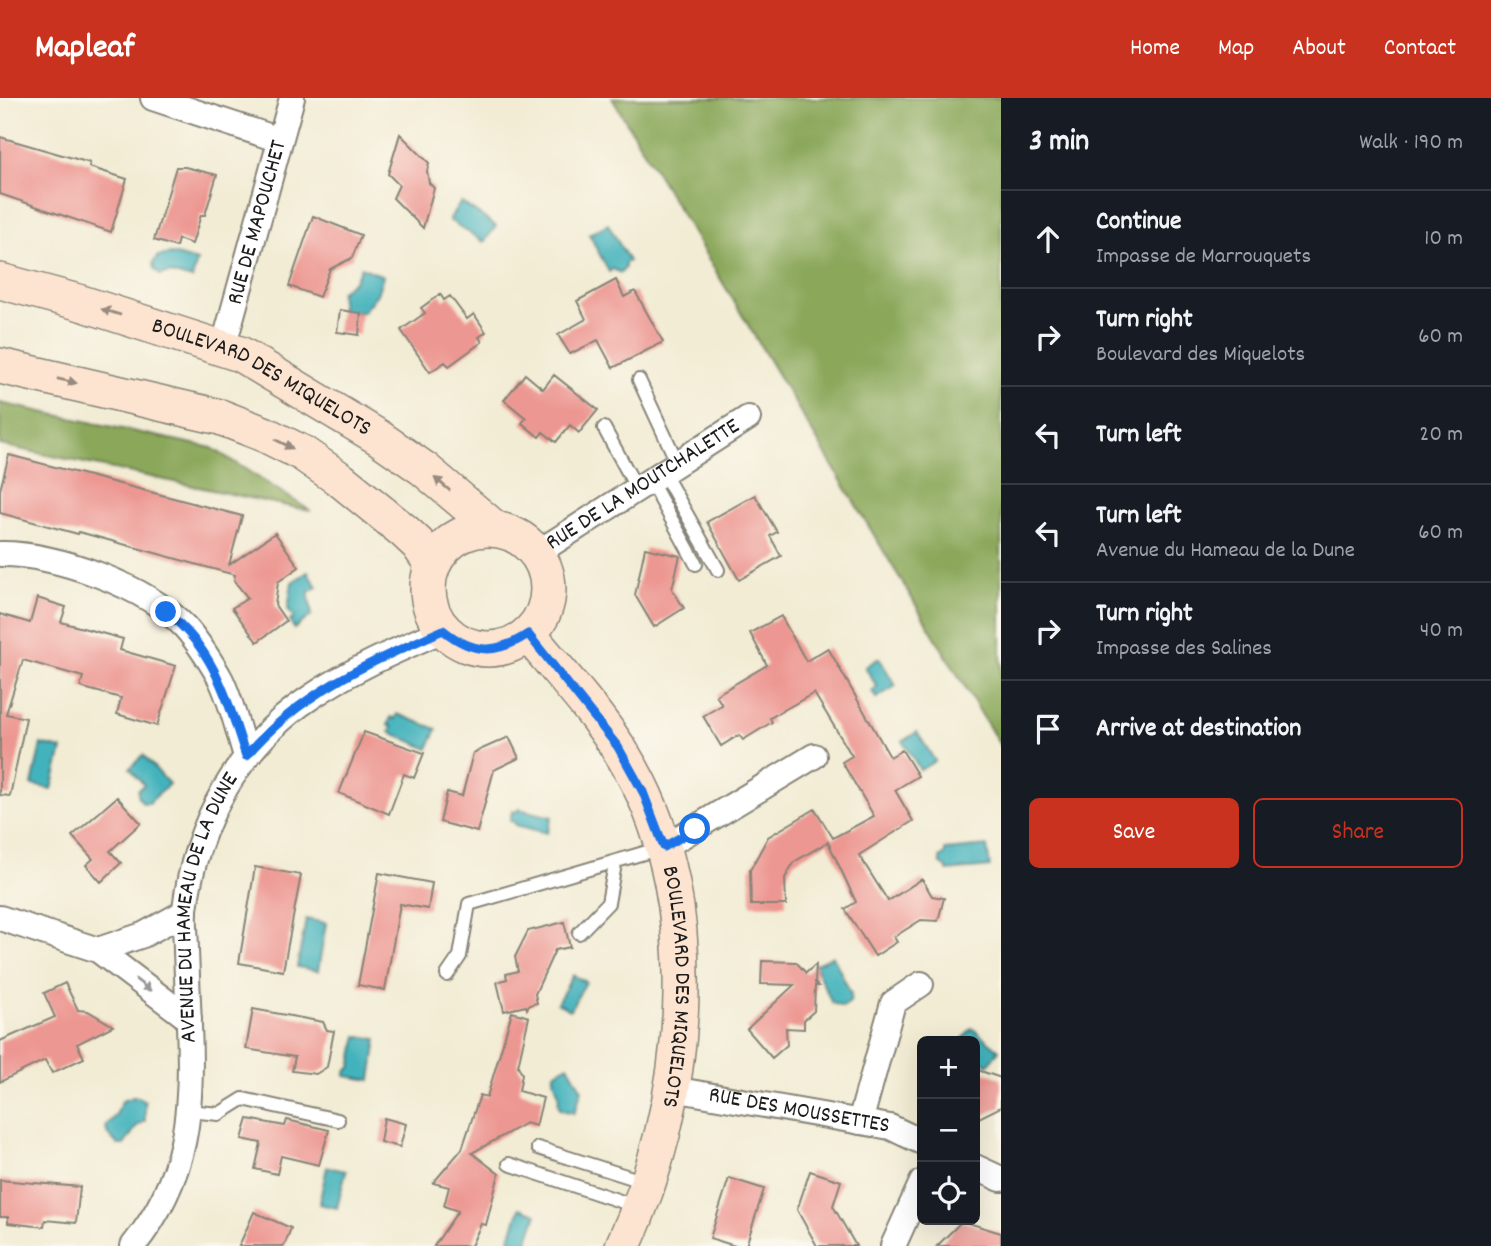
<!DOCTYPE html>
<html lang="en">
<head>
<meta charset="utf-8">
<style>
	body { margin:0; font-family:Dekko,sans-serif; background:#20242c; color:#f1f3f6 }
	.controls { position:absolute; right:21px; bottom:21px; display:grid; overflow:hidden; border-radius:10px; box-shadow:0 7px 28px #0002 }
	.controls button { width:63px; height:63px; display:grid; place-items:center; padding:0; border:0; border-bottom:2px solid #363941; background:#171b24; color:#f1f3f6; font:35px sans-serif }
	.stop { position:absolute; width:21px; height:21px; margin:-16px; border:5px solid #1a73e8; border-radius:50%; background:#fff }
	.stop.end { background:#1a73e8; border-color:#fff; box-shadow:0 2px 7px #0008 }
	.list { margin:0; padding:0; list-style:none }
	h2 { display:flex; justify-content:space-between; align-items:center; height:91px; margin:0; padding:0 28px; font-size:30px }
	h2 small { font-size:23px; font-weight:400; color:#9ea1a6 }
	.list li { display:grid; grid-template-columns:46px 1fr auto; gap:21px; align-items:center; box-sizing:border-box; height:98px; padding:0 28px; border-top:2px solid #363941 }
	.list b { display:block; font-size:26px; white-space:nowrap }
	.list p { margin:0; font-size:23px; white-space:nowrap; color:#9ea1a6 }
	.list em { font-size:23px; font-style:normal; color:#9ea1a6 }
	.actions { display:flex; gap:14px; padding:21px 28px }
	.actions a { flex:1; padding:16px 0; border:2px solid #c8321e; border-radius:10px; text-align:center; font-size:24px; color:#c8321e }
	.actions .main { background:#c8321e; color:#fff }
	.icon { flex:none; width:38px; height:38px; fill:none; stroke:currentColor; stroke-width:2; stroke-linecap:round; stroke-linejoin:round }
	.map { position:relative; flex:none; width:1001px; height:1148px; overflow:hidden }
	header { display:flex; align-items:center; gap:42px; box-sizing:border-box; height:98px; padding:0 35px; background:#c8321e; color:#fff }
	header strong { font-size:33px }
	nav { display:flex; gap:38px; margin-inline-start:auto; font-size:24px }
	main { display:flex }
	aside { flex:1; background:#171b24 }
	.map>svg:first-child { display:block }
	.forest { fill:#8aa75a; stroke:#53623b; stroke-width:2 }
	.water { fill:#42b2bc; stroke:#2f676c; stroke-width:2 }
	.building { fill:#ed9792 }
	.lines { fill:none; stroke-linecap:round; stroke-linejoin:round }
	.service-casing { stroke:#878478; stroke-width:16 }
	.minor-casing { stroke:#878478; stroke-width:28 }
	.secondary-casing { stroke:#878478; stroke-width:38 }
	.service { stroke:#fff; stroke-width:12 }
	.minor { stroke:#fff; stroke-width:24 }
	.secondary { stroke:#fde4d0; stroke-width:35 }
	.oneway { fill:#988a7f }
	.oneway2 { fill:#999 }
	.route { stroke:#1a73e8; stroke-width:9 }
	.labels { text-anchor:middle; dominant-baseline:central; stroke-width:7; stroke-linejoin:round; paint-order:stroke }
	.street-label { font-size:23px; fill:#1c1c1c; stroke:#fbf7ec }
</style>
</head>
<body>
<header>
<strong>Mapleaf</strong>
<nav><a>Home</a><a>Map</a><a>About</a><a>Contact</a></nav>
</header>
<main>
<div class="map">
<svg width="1001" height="1148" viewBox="0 0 1001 1148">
	<rect width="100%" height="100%" fill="#fbf7ec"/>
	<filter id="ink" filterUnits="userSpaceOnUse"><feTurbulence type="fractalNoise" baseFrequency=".0143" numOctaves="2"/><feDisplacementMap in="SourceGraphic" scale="14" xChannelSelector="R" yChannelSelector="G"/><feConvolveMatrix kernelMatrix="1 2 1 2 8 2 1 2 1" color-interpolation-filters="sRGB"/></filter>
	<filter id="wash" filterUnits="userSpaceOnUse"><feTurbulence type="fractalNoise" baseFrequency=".00686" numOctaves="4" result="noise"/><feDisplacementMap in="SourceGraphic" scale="28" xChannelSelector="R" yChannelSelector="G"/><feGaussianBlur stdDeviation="1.57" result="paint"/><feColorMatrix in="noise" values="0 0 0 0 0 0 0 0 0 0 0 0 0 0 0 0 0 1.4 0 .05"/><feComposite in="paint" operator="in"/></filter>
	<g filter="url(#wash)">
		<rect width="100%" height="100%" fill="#f2ecd4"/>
		<path class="forest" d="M612 0H1001V649Z
			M0 305 212 350 311 413 0 347Z"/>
		<path class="water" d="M461 104 496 128 484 144 449 122Z
			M608 126 629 163 625 165V170L621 175 613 171 609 174 589 136Z
			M172 156 197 163 192 181 170 175 160 177 154 171 153 165 158 158Z
			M361 169 383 178 377 196 363 214H342L340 194 354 183Z
			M308 474 317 489 309 494C308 503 313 509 311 518L294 531 290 523 294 520 288 511 292 484Z
			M879 560 896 588 876 600 872 593 877 589 865 569Z
			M397 616 437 631 428 651 390 634 392 629 388 627 391 619 395 621Z
			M917 634 935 663 920 672 903 643Z
			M41 646 62 651 52 691 32 687Z
			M143 657 169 686 149 705H143L138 699V692L144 687 130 670Z
			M519 711 552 719 547 735 515 727V724L510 723 512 713 517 714Z
			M987 748 990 769 947 773V770L940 765V760L945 756V752Z
			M306 821 326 825 318 873 297 869Z
			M833 858 851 896 850 904 843 909 832 905 814 867Z
			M573 877 586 884 570 912 557 905Z
			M972 930 999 952 988 967 975 956V943H961Z
			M357 938 377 941 371 982 345 978 347 972 351 970Z
			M568 967 582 992 574 1015 561 1012 558 1006C562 992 552 988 554 975Z
			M133 999H139L145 1004V1023L137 1028 124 1047H118L107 1035 106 1028 116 1017 122 1003Z
			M327 1069 346 1073 337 1110 319 1106Z
			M520 1110 537 1116 526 1148 509 1142Z"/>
		<g id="blocks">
			<path class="building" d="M400 36 429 65 427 73 429 85 434 90 423 130 393 100 399 87 388 76Z
				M0 39 90 65 89 69 127 81 111 134 0 96Z
				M176 69H185L217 77 205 117H201L192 146 178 141 176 149 154 142Z
				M313 118 361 137 352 160 330 171 319 199 289 188Z
				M616 182 624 199 635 193 663 244 613 270 598 242 570 256 558 237 586 221 577 203Z
				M440 196 444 202 450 198 467 221 474 216 486 234 479 239 482 244 449 268 445 264 430 274 401 232 425 215 421 210Z
				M340 212 361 215 359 237 337 234Z
				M525 276 543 291 554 277 598 312 579 335 570 327 556 344 543 334 539 339 522 325 526 320 504 302Z
				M9 357 242 418 229 467 275 435 299 469 278 484 275 507 286 523 257 544 232 510 248 500 234 483 235 477 79 434 78 436 0 415V392Z
				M755 397 777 434 770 438 781 458 739 482 707 424Z
				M645 450 680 458 672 491 684 510 654 529 635 497Z
				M37 500 66 509 61 524 123 541 120 552 176 568 157 628 117 616 121 600 80 589 83 579 23 562 6 616 26 620 10 698 0 697V516L30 525Z
				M781 518 806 563 828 550 890 659 902 652 918 678 895 692 913 723 859 757 888 803 922 781 932 798 944 800 938 823 921 822 894 839 897 844 875 858 845 811 856 804 828 744 794 764 785 780 786 807H751L750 772 768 739 815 711 833 740 874 718 842 664 852 658 814 595 770 620 772 624 743 642 739 637 721 648 703 618 722 607 716 597 767 567 750 535Z
				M364 634 424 655 414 680 404 676 389 716 339 695Z
				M509 639 519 660 494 672 477 734 440 724 447 694 462 698 473 655Z
				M117 699 141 725 110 753 121 765 101 784 86 767 93 761 72 738Z
				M255 769 301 777 283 873 239 865Z
				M379 775 432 785 428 811 400 806 385 892 358 887Z
				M564 824 570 849 555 852 535 896 537 905 529 907 527 911 526 908 504 913 497 884 507 881 506 876 518 873 515 859 528 833Z
				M762 863 796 864 806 875 816 866 815 885 818 888H815L814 913 804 922V931L786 930 787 947 772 960 747 931 794 887 761 886Z
				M65 885 78 912 88 913 113 928 77 946 84 960 52 975 45 962 0 984V943L55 919 44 895Z
				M253 911 323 924 327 932 334 933 327 969 316 976 292 973 295 959 246 951Z
				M512 914 529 919 518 968 522 976 519 993 543 1000 536 1028 526 1025 472 1055 499 1076 486 1127 481 1126 471 1148H434L458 1113 444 1108 449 1089 433 1085 462 1051 480 997 487 999Z
				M975 971 1001 980V1009L975 1022Z
				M384 1020 406 1026 400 1049 380 1044Z
				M248 1021 285 1028 287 1022 329 1032 319 1067 281 1058 277 1076 255 1071 261 1045 242 1041Z
				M810 1073 841 1083 833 1108 856 1148H817L797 1112Z
				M729 1080 764 1091 746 1148H735L710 1140Z
				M0 1082 80 1089 76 1125 45 1122 44 1129 8 1125V1119H0Z
				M254 1114 291 1130 284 1148H239Z
				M962 1123 1001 1135V1148H937Z"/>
		</g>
	</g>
	<g filter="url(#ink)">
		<use href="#blocks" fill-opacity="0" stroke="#878478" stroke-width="2"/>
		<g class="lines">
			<g class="service-casing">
				<path id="service" d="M639 282 677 364
					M604 330 637 391
					M663 374 718 472
					M650 382 696 466
					M579 835 608 805 615 766
					M447 877 460 858 469 806 661 750
					M189 1013 219 1016 243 1001 338 1022
					M538 1050 645 1084
					M509 1066 638 1109"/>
			</g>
			<g class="minor-casing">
				<g id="minor">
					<path d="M153 0 280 42"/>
					<path id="s1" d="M223 250 292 0"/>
					<path id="s2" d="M537 455 748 320"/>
					<path d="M0 456C55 455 146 488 185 529 196 541 213 567 221 582 232 605 238 633 246 658"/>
					<path d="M664 749 814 658"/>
					<path d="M0 820 98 852 189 921"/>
					<path d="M98 852 143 837 185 814"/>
					<path id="s3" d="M673 991 890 1029 922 1044"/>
					<path d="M860 1024 893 905 921 886"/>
					<path d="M975 1069 1001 1081"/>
					<path id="s4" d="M133 1148C188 1080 193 1012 189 928 188 903 187 878 186 853 186 840 184 825 185 811 195 727 239 646 311 599 352 571 398 552 443 532"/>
					<path d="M893 1148 922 1084"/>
				</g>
			</g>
			<g class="secondary-casing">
				<g id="secondary">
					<path id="s5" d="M0 183 78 204 240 256 378 339 424 371 494 430"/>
					<path d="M0 268 220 319 264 336 302 355 341 382 404 433 418 446 432 466"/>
					<circle cx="488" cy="491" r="60"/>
					<path id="s6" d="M528 536C564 580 604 622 631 671 709 809 688 1009 623 1148"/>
				</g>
			</g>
			<use href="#service" class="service"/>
			<use href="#minor" class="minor"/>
			<use href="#secondary" class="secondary"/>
		</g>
		<defs><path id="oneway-solid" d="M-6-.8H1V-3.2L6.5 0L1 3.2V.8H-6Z" transform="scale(1.75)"/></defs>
		<g class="oneway">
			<use href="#oneway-solid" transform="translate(111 214) rotate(-163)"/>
			<use href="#oneway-solid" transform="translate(67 283) rotate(13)"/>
			<use href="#oneway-solid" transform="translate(284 346) rotate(27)"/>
			<use href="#oneway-solid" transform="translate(442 386) rotate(-140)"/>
		</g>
		<use class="oneway2" href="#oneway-solid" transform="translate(143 887) rotate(37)"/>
	</g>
	<g class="lines" filter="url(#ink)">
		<path class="route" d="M166 514C215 552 227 601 246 658 300 594 369 565 443 532 473 556 496 557 528 536L618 649 643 694 664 749 695 731"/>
	</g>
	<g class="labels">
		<g class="street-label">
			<text stroke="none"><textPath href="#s1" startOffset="130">RUE DE MAPOUCHET</textPath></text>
			<text stroke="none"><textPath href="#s5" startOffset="280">BOULEVARD DES MIQUELOTS</textPath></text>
			<text stroke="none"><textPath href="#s2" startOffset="126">RUE DE LA MOUTCHALETTE</textPath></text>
			<text stroke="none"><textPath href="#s4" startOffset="355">AVENUE DU HAMEAU DE LA DUNE</textPath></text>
			<text stroke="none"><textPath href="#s6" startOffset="396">BOULEVARD DES MIQUELOTS</textPath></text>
			<text stroke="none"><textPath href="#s3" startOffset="128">RUE DES MOUSSETTES</textPath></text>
		</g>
	</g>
</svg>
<div class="controls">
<button>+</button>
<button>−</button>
<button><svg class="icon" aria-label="locate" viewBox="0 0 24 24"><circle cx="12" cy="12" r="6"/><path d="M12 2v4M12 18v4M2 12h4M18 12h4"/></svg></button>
</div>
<div class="stop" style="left:695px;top:731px"></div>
<div class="stop end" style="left:166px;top:514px"></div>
</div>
<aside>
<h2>3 min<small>Walk · 190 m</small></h2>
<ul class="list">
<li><svg class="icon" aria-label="ahead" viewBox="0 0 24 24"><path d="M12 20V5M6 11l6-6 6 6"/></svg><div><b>Continue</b><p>Impasse de Marrouquets</p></div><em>10 m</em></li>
<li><svg class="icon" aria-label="right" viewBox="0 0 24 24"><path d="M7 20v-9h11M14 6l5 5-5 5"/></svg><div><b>Turn right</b><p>Boulevard des Miquelots</p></div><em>60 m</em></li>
<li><svg class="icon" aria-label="left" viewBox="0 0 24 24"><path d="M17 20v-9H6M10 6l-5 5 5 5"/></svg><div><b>Turn left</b></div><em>20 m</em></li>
<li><svg class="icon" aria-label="left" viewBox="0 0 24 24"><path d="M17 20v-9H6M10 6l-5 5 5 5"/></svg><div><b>Turn left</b><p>Avenue du Hameau de la Dune</p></div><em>60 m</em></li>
<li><svg class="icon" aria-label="right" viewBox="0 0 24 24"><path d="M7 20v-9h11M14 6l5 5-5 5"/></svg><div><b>Turn right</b><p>Impasse des Salines</p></div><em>40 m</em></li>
<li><svg class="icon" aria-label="arrive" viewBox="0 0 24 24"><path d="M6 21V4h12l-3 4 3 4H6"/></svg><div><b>Arrive at destination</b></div></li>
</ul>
<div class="actions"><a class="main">Save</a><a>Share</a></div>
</aside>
</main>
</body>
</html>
